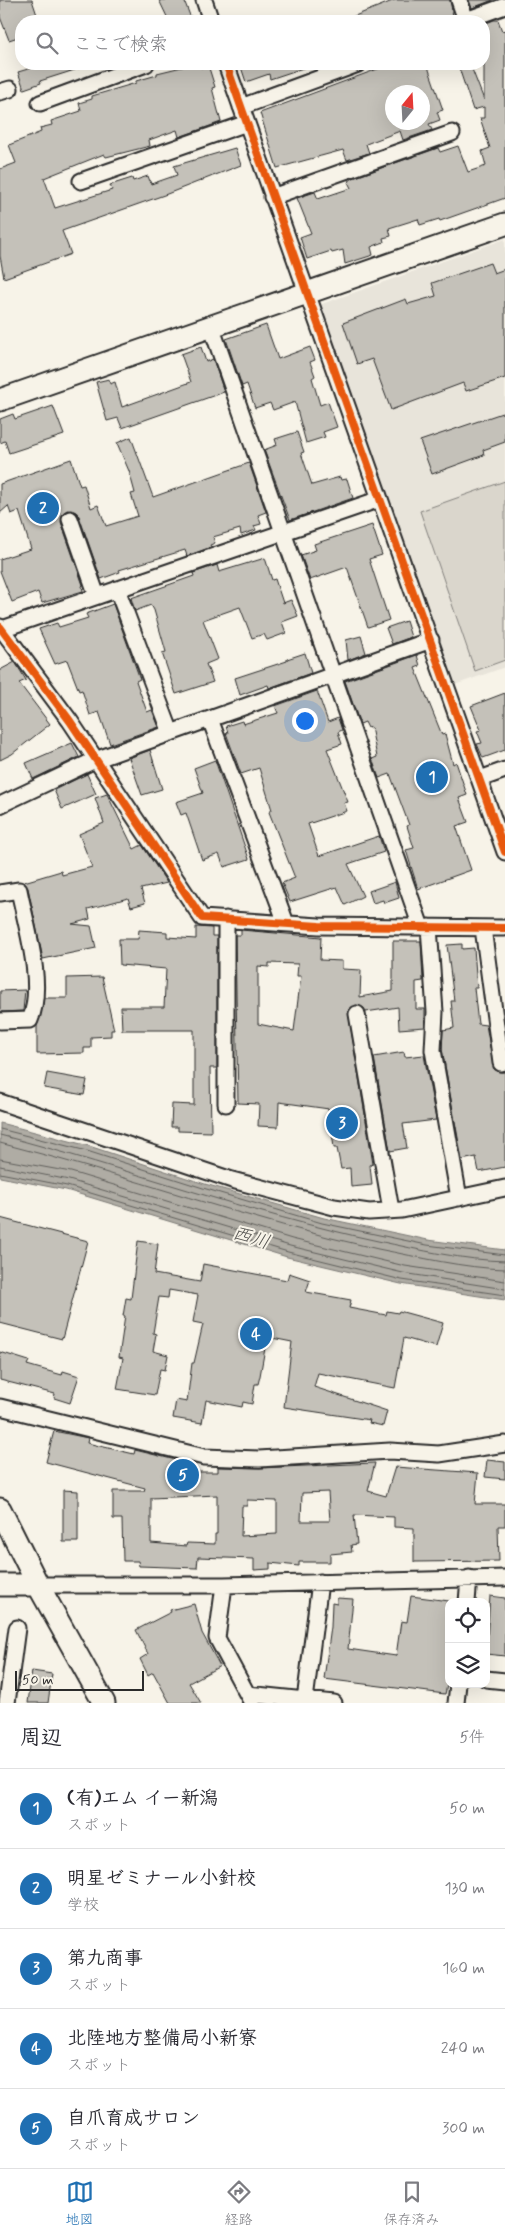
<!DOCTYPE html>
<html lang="ja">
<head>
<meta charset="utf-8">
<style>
	body { margin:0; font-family:Mynerve,"Klee One",sans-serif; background:#f7f7f7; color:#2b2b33 }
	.controls { position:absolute; right:15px; bottom:15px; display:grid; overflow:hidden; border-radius:10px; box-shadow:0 5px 20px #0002 }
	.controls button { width:45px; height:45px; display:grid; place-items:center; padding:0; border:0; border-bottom:1px solid #e1e1e2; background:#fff; color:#2b2b33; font:25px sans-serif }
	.compass { position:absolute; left:385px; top:85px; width:45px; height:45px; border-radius:50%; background:#fff; box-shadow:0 5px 20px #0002; rotate:18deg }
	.scale { position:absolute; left:15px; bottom:12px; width:129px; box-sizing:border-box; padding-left:5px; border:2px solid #2b2b2b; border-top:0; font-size:14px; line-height:18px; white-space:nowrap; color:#2b2b2b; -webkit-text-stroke:4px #f7f3e8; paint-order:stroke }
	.you { position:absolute; left:304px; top:720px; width:18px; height:18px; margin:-12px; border:4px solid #fff; border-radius:50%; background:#1a73e8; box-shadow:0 0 0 8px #1a73e833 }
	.badge { display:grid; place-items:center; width:32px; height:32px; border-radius:50%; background:#1f6fb2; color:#fff; font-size:16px; font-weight:700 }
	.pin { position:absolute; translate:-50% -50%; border:2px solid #fff; box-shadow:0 1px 5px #0006 }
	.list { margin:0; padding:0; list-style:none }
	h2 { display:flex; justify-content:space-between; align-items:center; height:65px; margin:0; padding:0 20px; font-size:21px }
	h2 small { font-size:16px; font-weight:400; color:#7c7c81 }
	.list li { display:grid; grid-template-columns:32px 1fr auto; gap:15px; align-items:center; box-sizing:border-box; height:80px; padding:0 20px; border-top:1px solid #e1e1e2 }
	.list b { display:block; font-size:19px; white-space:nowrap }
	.list p { margin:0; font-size:16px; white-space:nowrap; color:#7c7c81 }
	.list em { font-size:16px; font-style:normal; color:#7c7c81 }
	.icon { flex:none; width:28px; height:28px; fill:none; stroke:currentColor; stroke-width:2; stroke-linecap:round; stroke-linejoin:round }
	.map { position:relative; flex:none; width:505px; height:1703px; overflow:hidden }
	.search { position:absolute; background:#fff; box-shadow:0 5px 20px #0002; left:15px; right:15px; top:15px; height:55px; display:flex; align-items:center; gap:12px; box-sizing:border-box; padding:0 18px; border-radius:20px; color:#7c7c81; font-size:19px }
	.sheet { height:465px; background:#fff }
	nav { display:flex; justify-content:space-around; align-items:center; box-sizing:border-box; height:70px; border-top:1px solid #e1e1e2; background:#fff; font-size:14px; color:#7c7c81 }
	nav a { display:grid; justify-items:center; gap:2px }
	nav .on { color:#1f6fb2 }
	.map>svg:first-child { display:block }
	.built { fill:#e8e4da }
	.green { fill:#dad6cc; stroke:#82807c }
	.water { fill:#afaca4; stroke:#7a7874 }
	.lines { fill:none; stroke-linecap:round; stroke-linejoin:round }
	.shore { stroke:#605f5b; stroke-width:1 }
	.building { fill:#c4c1b9; stroke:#2b2b2b; fill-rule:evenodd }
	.street-casing { stroke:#2b2b2b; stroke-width:19 }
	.secondary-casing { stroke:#2b2b2b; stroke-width:25 }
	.street { stroke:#f7f3e8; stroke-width:15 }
	.secondary { stroke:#f7f3e8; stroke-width:21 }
	.cycleway-casing { stroke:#f7f3e8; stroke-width:11 }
	.cycleway { stroke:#e8590c; stroke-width:8 }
	.labels { text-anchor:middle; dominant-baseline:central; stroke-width:4; stroke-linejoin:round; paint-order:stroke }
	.water-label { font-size:19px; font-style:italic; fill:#53524f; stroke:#f7f3e8 }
</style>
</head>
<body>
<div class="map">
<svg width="505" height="1703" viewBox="0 0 505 1703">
	<rect width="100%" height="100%" fill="#f7f3e8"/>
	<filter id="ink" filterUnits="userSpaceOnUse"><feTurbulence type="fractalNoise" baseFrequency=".02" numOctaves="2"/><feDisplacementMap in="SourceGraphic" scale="10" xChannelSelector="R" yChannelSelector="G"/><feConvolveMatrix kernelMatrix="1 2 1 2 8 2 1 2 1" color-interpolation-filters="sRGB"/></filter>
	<g filter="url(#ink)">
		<path class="built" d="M505 239V667L452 686 319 305Z"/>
		<path class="green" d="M505 481V660L475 671 420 511Z"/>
		<path class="water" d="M0 1123 89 1146 205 1184 324 1218 428 1240 505 1250V1300L401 1284 287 1257 66 1190 0 1177Z"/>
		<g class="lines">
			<path class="shore" d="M0 1129 87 1151 203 1188 322 1223 427 1245 505 1255
				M0 1135C127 1168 250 1214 378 1241 420 1250 463 1260 505 1261
				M0 1143C127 1175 250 1221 378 1249 419 1257 463 1268 505 1269
				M0 1159 71 1172 292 1239 405 1266 505 1281
				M0 1166 69 1180 290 1246 403 1273 505 1289
				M0 1173 67 1186 288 1252 402 1280 505 1295"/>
		</g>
		<path class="building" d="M0 0H32L39 21H21V36L9 40 0 17Z
			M159 0H184L192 21H169Z
			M395 0H450L454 21H347V19Z
			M469 0H493L472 8Z
			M494 20H498L502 31 505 30V198L440 221 439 219 420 225 418 219 389 228 391 236 383 238 384 242 371 247 373 255 345 264 343 250 332 253 331 251 307 259 300 237 311 233 297 198 315 192 318 199 351 188 348 182 353 178 438 148 440 152 458 146 468 172 486 166 482 151 490 148 480 118H484V107L473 110 458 65 470 64 484 100V24Z
			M45 64H83L84 67 40 81 41 83 24 89 18 72Z
			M194 64H199L201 68 208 65 215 87 212 88 221 122 179 137 177 130 149 140 150 146 106 157 104 154 44 178 55 208 112 190 110 185 132 178 133 181 148 176 151 184 177 175 174 166 235 148 241 165 167 194 62 231 71 254 4 278 0 256V169L16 163 9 145 41 132 40 128 52 125 51 121 81 111 79 103 92 99V96L136 83V81L157 75V73Z
			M240 64H308L309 66 270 79 269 74 246 82Z
			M391 64H427L443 110 437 112 440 120 429 124 432 130 403 140 400 131 366 144 369 153 347 160 343 150 277 168 260 113ZM415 87 417 91 422 89V122H392V92H400Z
			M490 263 494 273 505 269V378L466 391 463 383 391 410 372 359 357 364 343 323 406 299 408 304 436 296 432 283Z
			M266 325 278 359 310 347 315 360 310 362 315 376 312 378 320 405 328 402 337 427 323 432 325 437 306 443 295 402 273 410 270 403 255 408 247 384 242 386 226 339Z
			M201 347 206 362 213 359 224 392 122 428 118 418 107 421 96 382 109 379 110 384 115 382 122 407 191 382 181 354Z
			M53 406 64 435 9 453 5 441 0 443V419L13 414 15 419Z
			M505 412V442L483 450 484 455 432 474 420 441Z
			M297 432 304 452 301 453 312 485 340 477 341 480 347 479 353 498 290 520 264 450 277 445 275 439Z
			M131 437 153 497 249 463 266 512 258 515 261 524 254 526 256 530 241 535 240 529 213 537 215 543 210 545 211 547 187 556 185 550 119 570 120 572 101 579 79 516 76 512 67 510 63 513 61 522 83 585 82 586 83 591 42 603 38 592 12 602 0 571V559L31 549 19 511 11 514 8 506 0 513V484L71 459 80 486 84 485 91 508 98 505 106 526 138 516 131 494 135 493 129 471 117 443Z
			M372 525 382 555 369 559 389 620 368 627 347 567 310 580 301 555 316 550 314 544Z
			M265 558 272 580 275 579 283 603 291 600 298 616 282 622 286 633 267 640 264 634 252 638 240 607 203 620 218 659 206 664 213 682 176 694 162 653 166 652 154 610 151 605 135 611 131 598 194 576 193 573 217 565 219 572Z
			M113 604 140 679 136 681 147 712 152 710 159 727 110 744 99 712 90 715 82 690 79 691 67 660 55 664 39 629 57 623 59 627 88 618 86 614Z
			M406 621 411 637 392 644 386 628Z
			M361 636 366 653 348 660 346 640Z
			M305 653 311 673 269 688 268 685 240 695 235 678 287 661V659Z
			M417 655 420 666 415 668 442 735 445 734 453 764 456 762 467 795 459 798 468 822 456 826 471 870 418 889 406 850 414 848 407 826 409 825 390 774 379 778 372 759 377 757 371 727 368 728 365 722 360 724 345 681Z
			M15 662 26 680 19 683 50 724 12 754 0 760V670Z
			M317 691 328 722 338 718 342 730 338 732 342 744 327 749 348 802 344 803 347 811 308 824 319 856 379 836 384 852 348 864 363 896 345 905 337 887 290 902 282 883 295 878 269 812 272 810 259 768 241 774 226 733H228L226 726 242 721 243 724 278 713 275 706Z
			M505 693V750L483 758 477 744 482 743 477 731 481 730 471 706Z
			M72 743 79 757 33 779 26 763Z
			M150 750 162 789 142 795 129 758Z
			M215 760 249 859 224 867 219 854 202 860 186 813 181 815 176 802 203 793 194 768Z
			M87 774 96 794 62 809 54 790Z
			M107 794 134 849 142 845 167 883 141 889 145 903 131 907 128 898 88 909 90 919 72 924 91 926 96 948 43 959 28 888 24 882 61 871 62 875 92 867 79 834 104 823 95 798Z
			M395 882 399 898 384 903 383 900 373 903 369 891Z
			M196 927 212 928V936H217V1068H210L211 1132 178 1131V1127H171L172 1104 194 1105V1030H122L121 1007H164L166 969 120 965 119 939H138L139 930 167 932V937L196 939Z
			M241 930 321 937 320 960 342 961V969L361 970 360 997 393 991V941H421L423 981 416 982V1009H425V1027L399 1029 398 1007 366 1012 364 1008 356 1005 348 1011 373 1164 370 1165 372 1185 351 1187 350 1168 341 1169 337 1148H334L329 1109 279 1102 278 1127 258 1126 259 1104 238 1103 235 935H241ZM269 963 298 964 297 976H301L294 1031 258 1024V966L269 967Z
			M462 944V949L474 948 477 988H474L478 1024 486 1025 494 1069 499 1072H505V1167L479 1172 476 1157 462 1160 442 1049 443 1030 454 1028 451 1001H454L447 945Z
			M102 977 114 1030H111V1036L91 1037V1048H84V1053L37 1054V1026L44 998H67V978Z
			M25 990 23 1011 0 1012V991Z
			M404 1052 405 1057 424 1055 436 1120 403 1124 407 1148 390 1151 374 1057Z
			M47 1073 87 1080 84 1095 44 1088Z
			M0 1218 88 1241 62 1339 0 1323Z
			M138 1241 158 1244 154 1274 200 1282 203 1264 287 1280 289 1273 310 1280 306 1292 351 1300 349 1308 386 1315 387 1311 398 1313 399 1311 443 1323 436 1347 404 1338 395 1388 318 1373 314 1387 387 1411 383 1426 369 1423 370 1420 284 1407 292 1342 267 1337 260 1376 258 1384H255L252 1404 243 1402 242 1407 206 1400 202 1423 173 1418 176 1400 187 1402 192 1363H194L203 1324 193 1322 198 1295 169 1290 168 1298 159 1297 153 1333 156 1334 153 1351 168 1355 165 1370 160 1369 155 1395 117 1389 123 1358 119 1357 125 1316H123L126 1298 131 1299Z
			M0 1352 29 1361 27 1365 62 1375 63 1371 79 1376 70 1403 54 1398 55 1394 0 1380Z
			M54 1431 88 1438 87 1443 134 1454 135 1450 180 1461 181 1467H186L185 1472H218V1467L260 1468 375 1463 368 1491 386 1496 395 1467 478 1473 475 1504H505V1526H498L499 1561 414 1562V1528L394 1527V1517L354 1515 357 1544 351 1545 352 1552 330 1554V1562H299V1566L270 1563V1569L254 1570V1559L198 1557 197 1568 139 1566 138 1561H123L122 1519H113V1491H144L145 1488 46 1462ZM328 1492 330 1521H301L302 1493ZM217 1495V1534H215V1544L187 1543 186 1546 151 1543V1498ZM247 1500 277 1501V1534L241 1536 242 1506H247Z
			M487 1460 505 1462V1479L485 1477Z
			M63 1490 78 1491V1542H63Z
			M411 1596 449 1601V1677L445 1694 324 1679 331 1627 332 1603 337 1604V1598L353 1599 348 1649 396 1656 401 1621 407 1622Z
			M490 1596 505 1598V1656L486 1654Z
			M194 1604 202 1633 220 1666 189 1683 201 1703H170L153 1672 148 1675 140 1659 148 1654 136 1630 171 1612 170 1610Z
			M32 1671 52 1674 48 1703H28Z"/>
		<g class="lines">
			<g class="street-casing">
				<path id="street" d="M204 0 211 21
					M459 0 466 20 505 6
					M226 64 505 852
					M0 92 10 89
					M40 103 146 64
					M241 107 358 64
					M81 181 247 123
					M272 197 452 133
					M211 326 421 927
					M70 519 97 596
					M117 589 171 733
					M0 627 70 721 202 918 319 926 505 928
					M2 629 380 499
					M210 719 286 923
					M480 779 505 770
					M0 805 95 760 431 640
					M0 893 19 890C26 926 45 985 30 1020L0 1021
					M429 927 435 1012 433 1050 459 1198
					M483 928 501 1063 505 1062
					M357 1014 391 1210
					M0 1102 232 1180 334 1207 369 1212 402 1210 505 1188
					M226 1104V919
					M0 1407 204 1457 259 1459 390 1451 439 1454 505 1444
					M38 1585H224L505 1578
					M224 1585 217 1638 252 1703
					M467 1602 469 1578
					M486 1679 505 1681
					M247 1694 334 1703
					M305 1700 320 1582
					M7 1703 17 1628
					M456 1703 458 1684"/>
			</g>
			<g class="secondary-casing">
				<path id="secondary" d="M0 400 505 224
					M0 1509 38 1585 104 1703
					M0 1585H38"/>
			</g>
			<use href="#street" class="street"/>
			<use href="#secondary" class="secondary"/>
			<g class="cycleway-casing">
				<path id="cycleway" d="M226 64 505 852
					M0 627 70 721 202 918 319 926 505 928"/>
			</g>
			<use href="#cycleway" class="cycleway"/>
		</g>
	</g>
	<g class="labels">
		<g class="water-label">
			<text transform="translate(251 1238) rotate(17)">西川</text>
		</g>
	</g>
</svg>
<div class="controls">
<button><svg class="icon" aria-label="locate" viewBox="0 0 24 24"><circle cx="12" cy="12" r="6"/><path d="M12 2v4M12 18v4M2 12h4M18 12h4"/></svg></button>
<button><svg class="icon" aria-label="layers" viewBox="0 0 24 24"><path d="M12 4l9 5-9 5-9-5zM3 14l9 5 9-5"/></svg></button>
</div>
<svg class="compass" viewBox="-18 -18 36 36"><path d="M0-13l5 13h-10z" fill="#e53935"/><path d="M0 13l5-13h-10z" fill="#7c7c81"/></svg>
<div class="scale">50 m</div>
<div class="you"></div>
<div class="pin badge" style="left:432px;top:777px">1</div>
<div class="pin badge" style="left:43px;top:508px">2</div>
<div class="pin badge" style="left:342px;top:1123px">3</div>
<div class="pin badge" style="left:256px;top:1334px">4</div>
<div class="pin badge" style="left:183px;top:1475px">5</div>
<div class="search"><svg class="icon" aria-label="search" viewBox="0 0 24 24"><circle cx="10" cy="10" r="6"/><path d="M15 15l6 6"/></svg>ここで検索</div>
</div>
<section class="sheet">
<h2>周辺<small>5件</small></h2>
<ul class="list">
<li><span class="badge">1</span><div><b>(有)エム イー新潟</b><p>スポット</p></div><em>50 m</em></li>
<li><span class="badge">2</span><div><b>明星ゼミナール小針校</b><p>学校</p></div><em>130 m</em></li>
<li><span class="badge">3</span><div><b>第九商事</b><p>スポット</p></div><em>160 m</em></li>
<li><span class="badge">4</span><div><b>北陸地方整備局小新寮</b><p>スポット</p></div><em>240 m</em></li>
<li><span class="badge">5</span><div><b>自爪育成サロン</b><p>スポット</p></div><em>300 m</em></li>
</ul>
</section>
<nav>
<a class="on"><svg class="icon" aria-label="map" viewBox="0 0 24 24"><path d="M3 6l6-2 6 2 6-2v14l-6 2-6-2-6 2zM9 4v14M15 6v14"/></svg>地図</a>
<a><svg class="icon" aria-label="directions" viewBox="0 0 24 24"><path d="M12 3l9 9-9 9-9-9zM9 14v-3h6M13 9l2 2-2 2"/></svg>経路</a>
<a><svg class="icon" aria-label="saved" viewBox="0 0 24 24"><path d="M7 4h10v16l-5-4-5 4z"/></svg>保存済み</a>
</nav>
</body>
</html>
